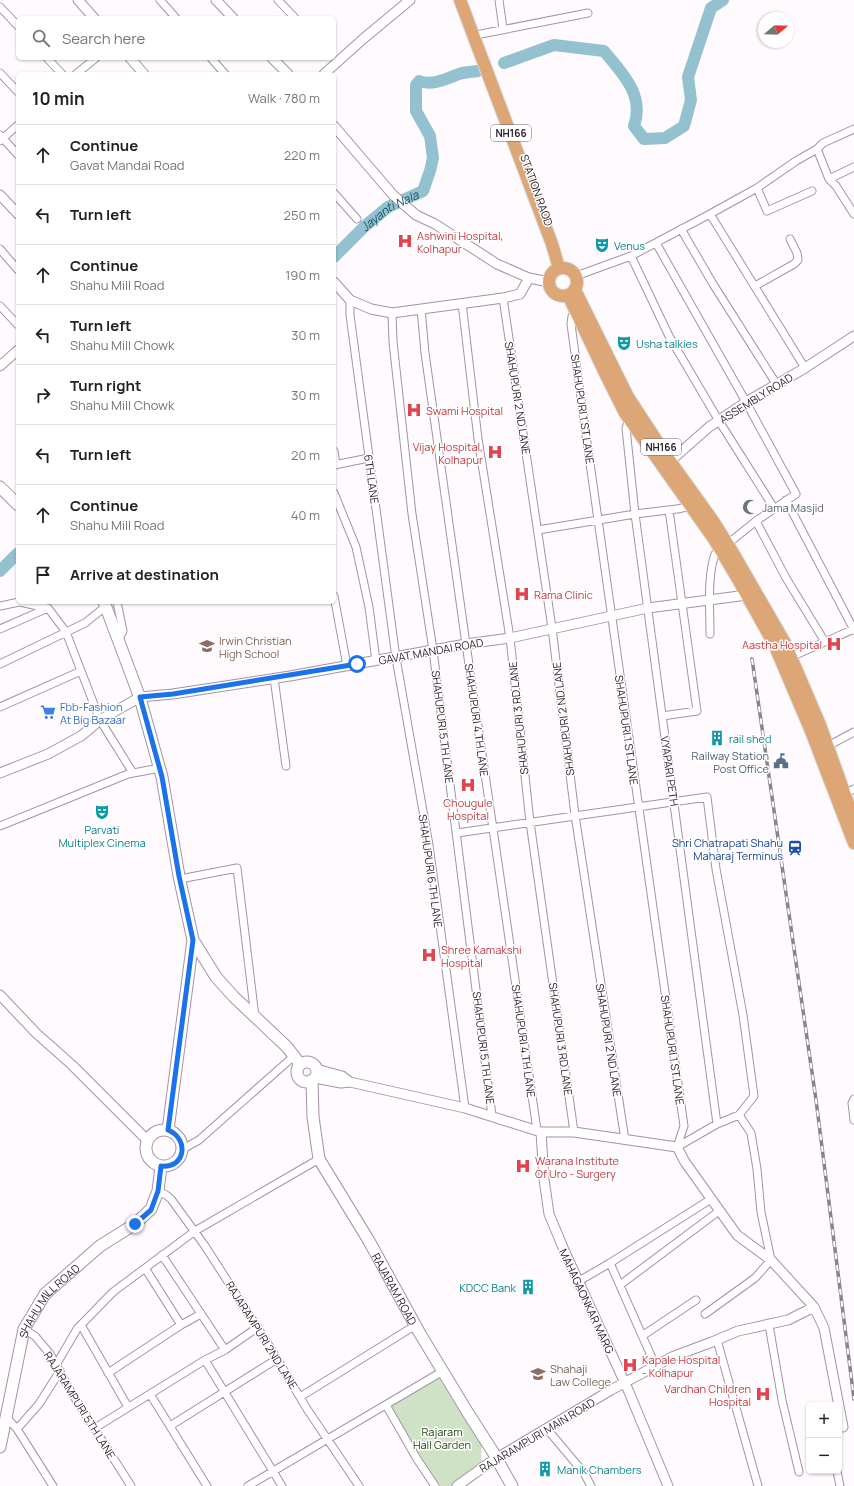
<!DOCTYPE html>
<html lang="en">
<head>
<meta charset="utf-8">
<style>
	body { margin:0; font-family:Manrope,sans-serif; background:#f6f6f6; color:#222 }
	.controls { position:absolute; right:12px; bottom:12px; display:grid; overflow:hidden; border-radius:6px; box-shadow:0 1px 3px #0004 }
	.controls button { width:36px; height:36px; display:grid; place-items:center; padding:0; border:0; border-bottom:1px solid #e0e0e0; background:#fff; color:#222; font:20px sans-serif }
	.compass { position:absolute; left:758px; top:12px; width:36px; height:36px; border-radius:50%; background:#fff; box-shadow:0 1px 3px #0004; rotate:71deg }
	.stop { position:absolute; width:12px; height:12px; margin:-9px; border:3px solid #1a73e8; border-radius:50%; background:#fff }
	.stop.end { background:#1a73e8; border-color:#fff; box-shadow:0 1px 4px #0008 }
	.list { margin:0; padding:0; list-style:none }
	h2 { display:flex; justify-content:space-between; align-items:center; height:52px; margin:0; padding:0 16px; font-size:17px }
	h2 small { font-size:13px; font-weight:400; color:#767676 }
	.list li { display:grid; grid-template-columns:26px 1fr auto; gap:12px; align-items:center; box-sizing:border-box; height:60px; padding:0 16px; border-top:1px solid #e0e0e0 }
	.list b { display:block; font-size:15px; white-space:nowrap }
	.list p { margin:0; font-size:13px; white-space:nowrap; color:#767676 }
	.list em { font-size:13px; font-style:normal; color:#767676 }
	.icon { flex:none; width:22px; height:22px; fill:none; stroke:currentColor; stroke-width:2; stroke-linecap:round; stroke-linejoin:round }
	.map { position:relative; flex:none; width:854px; height:1486px; overflow:hidden }
	.search { position:absolute; background:#fff; box-shadow:0 1px 3px #0004; left:16px; top:16px; width:320px; height:44px; display:flex; align-items:center; gap:10px; box-sizing:border-box; padding:0 14px; border-radius:6px; color:#767676; font-size:15px }
	.panel { position:absolute; background:#fff; box-shadow:0 1px 3px #0004; left:16px; top:72px; width:320px; height:532px; border-radius:6px }
	.map>svg:first-child { display:block }
	.green { fill:#cfe2c6 }
	.lines { fill:none; stroke-linecap:round; stroke-linejoin:round }
	.river { stroke:#94c1cf; stroke-width:12 }
	.minor-casing { stroke:#a591a7; stroke-width:9 }
	.tertiary-casing { stroke:#a591a7; stroke-width:11 }
	.secondary-casing { stroke:#a591a7; stroke-width:13 }
	.trunk-casing { stroke:#d8d7d8; stroke-width:14 }
	.minor { stroke:#fff; stroke-width:7 }
	.tertiary { stroke:#fff; stroke-width:9 }
	.secondary { stroke:#fff; stroke-width:11 }
	.trunk { stroke:#dca676; stroke-width:12 }
	.rail-casing { stroke:#89838a; stroke-width:3.5 }
	.rail { stroke:#fff; stroke-width:2; stroke-dasharray:6; stroke-linecap:butt }
	.route { stroke:#1a73e8; stroke-width:5 }
	.labels { text-anchor:middle; dominant-baseline:central; stroke-width:3; stroke-linejoin:round; paint-order:stroke }
	.shield { fill:#fff; stroke:#686268; stroke-width:1 }
	.shield-label { font-size:10px; font-weight:bold; fill:#271f28 }
	.street-label { font-size:11px; fill:#271f28; stroke:#fff }
	.health-label { font-size:11px; fill:#be3a42; stroke:#fff; text-anchor:start }
	.culture-label { font-size:11px; fill:#0d838f; stroke:#fff; text-anchor:start }
	.worship-label { font-size:11px; fill:#5b616d; stroke:#fff; text-anchor:start }
	.education-label { font-size:11px; fill:#785e54; stroke:#fff; text-anchor:start }
	.shop-label { font-size:11px; fill:#366cbe; stroke:#fff; text-anchor:start }
	.service-label { font-size:11px; fill:#4e5e75; stroke:#fff; text-anchor:end }
	.transit-label { font-size:11px; fill:#164399; stroke:#fff; text-anchor:end }
	.park-label { font-size:11px; fill:#264314; stroke:#fff }
	.water-label { font-size:12px; font-style:italic; fill:#165362; stroke:#fff }
</style>
</head>
<body>
<div class="map">
<svg width="854" height="1486" viewBox="0 0 854 1486">
	<rect width="100%" height="100%" fill="#fefafe"/>
	<path class="green" d="M439 1378 482 1446 481 1456 483 1464 452 1486H440L417 1452 391 1406Z"/>
	<g class="lines">
		<g class="river">
			<path d="M504 63 554 45 604 51C622 73 645 95 634 126L644 139 665 138 684 126 691 100 688 77 711 8 723 0"/>
			<path id="s1" d="M334 257 365 226 388 207 423 191 430 171 433 158 430 136 416 111V85L419 81C432 86 446 79 459 74 465 72 472 72 478 71"/>
			<path d="M0 571 18 553"/>
		</g>
		<g class="minor-casing">
			<path id="minor" d="M160 0 176 18
				M278 0 295 18
				M499 0 503 29
				M0 7 18 26
				M481 34 588 13
				M47 58 62 74
				M211 58 225 74
				M0 73 18 92
				M76 74 96 58
				M854 129 823 143 817 149 829 179 836 186 854 214
				M0 135 18 155
				M0 141 18 125
				M829 179 854 167
				M757 188 796 161 817 149
				M334 193 357 219
				M710 214 757 188 767 211 812 191
				M681 229 713 284 777 385
				M656 243 746 402 796 494 756 521 715 554C707 576 710 611 710 634
				M0 249 18 270
				M631 256 669 336 719 421 774 508
				M576 276 631 256 710 214 805 368
				M755 286 794 264 798 260 797 253 790 239
				M503 298 552 628 575 815 625 1140
				M350 300V315L396 658 429 845 465 1108
				M462 303 478 439 510 638 530 822 574 1132
				M0 306 18 325
				M421 309 425 353 466 644 537 1130
				M576 312 572 316 571 324 586 435 684 1126 677 1147
				M392 313 393 342 412 514 433 650 492 1116
				M629 419 626 428 635 514 717 1124
				M334 451 336 465
				M334 465 369 458
				M334 493 356 547 369 607 376 661
				M786 500 854 630
				M756 521 786 578 825 642
				M538 530 635 514 677 509 692 506
				M334 596 347 666
				M20 602 47 608
				M117 602 123 631 118 640
				M0 606 19 602
				M0 629 48 608 66 632 100 720 133 773
				M791 657 854 629
				M0 664 85 623 105 607
				M274 678 286 766
				M0 707 81 671
				M662 716 697 711 669 510
				M826 747 854 732
				M845 794 854 789
				M0 826 128 774 160 768
				M457 833 707 797 716 869 743 1015 754 1096 739 1115
				M180 879 237 868 255 1017
				M854 1099 852 1103 854 1120
				M677 1147 717 1124 739 1115 751 1133 757 1169 761 1212 771 1260 755 1278 705 1314
				M183 1149 199 1140 294 1056
				M158 1191 166 1195 171 1199 205 1246 268 1344 307 1409 359 1486
				M162 1255 225 1350
				M610 1263 656 1367
				M145 1268 181 1325
				M579 1281 610 1263 711 1199
				M620 1285 719 1211
				M81 1325 128 1407
				M769 1325 782 1400 799 1472
				M24 1329 35 1336 50 1354 70 1390 131 1486
				M642 1336 696 1300
				M717 1340 758 1486
				M205 1360 282 1486
				M56 1365 77 1329 113 1292 195 1231 319 1159
				M108 1373 181 1325 201 1314
				M150 1394 207 1486
				M300 1397 411 1328
				M386 1405 417 1459 435 1486
				M7 1418 17 1429 53 1486
				M170 1426 277 1359
				M95 1428 205 1360 225 1350 258 1327
				M17 1429 39 1404 60 1371
				M547 1429 584 1473 591 1486
				M837 1471 840 1486
				M248 1486 443 1371"/>
		</g>
		<g class="tertiary-casing">
			<path id="tertiary" d="M78 0 94 18
				M216 0 233 18
				M130 58 144 74
				M272 58 288 74
				M324 74 363 39 410 0
				M334 126 393 195 416 215 435 224 497 264 529 278 549 282
				M0 195 18 214
				M334 282 350 300 371 309 392 313 503 298 520 294 529 278
				M0 366 18 350
				M666 465 709 427 746 402 805 368 854 336
				M0 773 48 754 81 736 100 720 140 697 173 694 290 676 466 644 510 638 648 608 747 595
				M0 995 36 1033 72 1065 147 1140
				M316 1069 342 1076 350 1082
				M315 1078 341 1083 350 1082 465 1108 541 1132H574L677 1147 685 1162 737 1235 771 1260 814 1307
				M541 1132 544 1179 549 1214 564 1250 629 1392 668 1486
				M457 1486 492 1461 611 1390 672 1357 712 1342 738 1331 788 1320 814 1307 824 1328 843 1427"/>
		</g>
		<g class="secondary-casing">
			<g id="secondary">
				<path d="M0 487 18 505"/>
				<path d="M104 602 140 698 162 777 179 876 193 940 216 977 234 997 287 1047 300 1064"/>
				<circle cx="307" cy="1072" r="10"/>
				<path id="s2" d="M312 1080 313 1117 319 1159 369 1241 419 1332 468 1413 493 1452 512 1486"/>
				<circle cx="164" cy="1148" r="18"/>
				<path d="M168 1130 193 940"/>
				<path id="s3" d="M0 1447 24 1329 45 1294 100 1246 135 1224 151 1209 158 1191 161 1167"/>
			</g>
		</g>
		<g class="trunk-casing">
			<path id="trunk" d="M460 0 552 244 559 268
				M549 282a14 14 0 1 1 28 0a14 14 0 1 1-28 0Z
				M575 290 628 397 670 461 713 521 733 553 785 643 820 725 854 820
				M568 295 605 373 625 413 714 539 739 581 774 644 811 731 854 843"/>
		</g>
		<use href="#minor" class="minor"/>
		<use href="#tertiary" class="tertiary"/>
		<use href="#secondary" class="secondary"/>
		<use href="#trunk" class="trunk"/>
		<g class="rail-casing">
			<path id="rail" d="M752 659 816 1100 854 1399"/>
		</g>
		<use href="#rail" class="rail"/>
	</g>
	<g class="lines">
		<path class="route" d="M135 1224 151 1210 158 1191 161 1166C185 1169 190 1139 168 1130L193 940 179 876 162 777 140 697 173 694 357 664"/>
	</g>
	<defs>
		<g id="hospital-bare" transform="scale(1.2)"><path d="M-5-5h3v3.5h4V-5h3V5h-3V1.5h-4V5h-3Z" fill="#e0444e" stroke="#fff" stroke-width="2.5" paint-order="stroke"/></g>
		<g id="theatre-bare" transform="scale(1.2)"><path d="M-5-5.5Q0-4 5-5.5V0Q5 5 0 6Q-5 5-5 0ZM-3.3-2.5H-1v1.5H-3.3ZM1-2.5H3.3v1.5H1ZM-2.8 1Q0 5.5 2.8 1Z" fill="#0f9aa8" stroke="#fff" stroke-width="2.5" paint-order="stroke"/></g>
		<g id="mosque-bare" transform="scale(1.2)"><path d="M3.5-4.9A6 6 0 1 0 3.5 4.9A5 5 0 1 1 3.5-4.9Z" fill="#6b7280" stroke="#fff" stroke-width="2.5" paint-order="stroke"/></g>
		<g id="school-bare" transform="scale(1.2)"><path d="M0-5L7-2L0 1L-7-2ZM-4 1L0 2.5L4 1V4Q0 6-4 4Z" fill="#8d6e63" stroke="#fff" stroke-width="2.5" paint-order="stroke"/></g>
		<g id="supermarket-bare" transform="scale(1.2)"><path d="M-6-5.5h2.5l.6 2H6L4.5 2H-2.5L-4.4-4H-6ZM-1.5 3.2a1.3 1.3 0 1 0 .1 0ZM3 3.2a1.3 1.3 0 1 0 .1 0Z" fill="#3f7fe0" stroke="#fff" stroke-width="2.5" paint-order="stroke"/></g>
		<g id="building-bare" transform="scale(1.2)"><path d="M-4-6H4V6H1V3H-1V6H-4ZM-2.5-4.3h1.7v1.8h-1.7ZM.8-4.3h1.7v1.8H.8ZM-2.5-1h1.7V.8h-1.7ZM.8-1h1.7V.8H.8Z" fill="#0f9aa8" stroke="#fff" stroke-width="2.5" paint-order="stroke"/></g>
		<g id="civic-bare" transform="scale(1.2)"><path d="M-.6-6.5H3V-4.5H.6V-3L4-1V1h2V6H-6V1h2V-1L-.6-3ZM-1.2 2.5V6h2.4V2.5Z" fill="#5c6f8a" stroke="#fff" stroke-width="2.5" paint-order="stroke"/></g>
		<g id="station-bare" transform="scale(1.2)"><path d="M-3-6H3Q5-6 5-4V2Q5 4 3 4L4.5 6H3L1.5 4h-3L-3 6H-4.5L-3 4Q-5 4-5 2V-4Q-5-6-3-6ZM-3.5-4v3h7v-3ZM-3.5 1v1.5H-2V1ZM2 1v1.5H3.5V1Z" fill="#1a4fb4" stroke="#fff" stroke-width="2.5" paint-order="stroke"/></g>
		<g id="university-bare" transform="scale(1.2)"><path d="M0-5L7-2L0 1L-7-2ZM-4 1L0 2.5L4 1V4Q0 6-4 4Z" fill="#8d6e63" stroke="#fff" stroke-width="2.5" paint-order="stroke"/></g>
	</defs>
	<g fill-rule="evenodd">
		<use href="#hospital-bare" x="405" y="241"/>
		<use href="#theatre-bare" x="602" y="245"/>
		<use href="#theatre-bare" x="624" y="343"/>
		<use href="#hospital-bare" x="414" y="410"/>
		<use href="#hospital-bare" x="495" y="452"/>
		<use href="#mosque-bare" x="750" y="507"/>
		<use href="#hospital-bare" x="522" y="594"/>
		<use href="#hospital-bare" x="834" y="644"/>
		<use href="#school-bare" x="207" y="646"/>
		<use href="#supermarket-bare" x="48" y="712"/>
		<use href="#building-bare" x="717" y="738"/>
		<use href="#civic-bare" x="781" y="761"/>
		<use href="#hospital-bare" x="468" y="785"/>
		<use href="#theatre-bare" x="102" y="812"/>
		<use href="#station-bare" x="795" y="848"/>
		<use href="#hospital-bare" x="429" y="955"/>
		<use href="#hospital-bare" x="523" y="1166"/>
		<use href="#building-bare" x="528" y="1287"/>
		<use href="#hospital-bare" x="630" y="1365"/>
		<use href="#university-bare" x="538" y="1374"/>
		<use href="#hospital-bare" x="763" y="1394"/>
		<use href="#building-bare" x="545" y="1469"/>
	</g>
	<g class="labels">
		<g class="shield">
			<rect x="491" y="125" width="40" height="16" rx="3"/>
			<rect x="641" y="439" width="40" height="16" rx="3"/>
		</g>
		<g class="shield-label">
			<text x="511" y="133">NH166</text>
			<text x="661" y="447">NH166</text>
		</g>
		<g class="street-label">
			<text transform="translate(537 190) rotate(70)">STATION RAOD</text>
			<text transform="translate(518 398) rotate(81)">SHAHUPURI 2 ND LANE</text>
			<text transform="translate(756 398) rotate(-32)">ASSEMBLY ROAD</text>
			<text transform="translate(583 409) rotate(82)">SHAHUPURI 1 ST LANE</text>
			<text transform="translate(372 479) rotate(82)">6TH LANE</text>
			<text transform="translate(431 651) rotate(-10)">GAVAT MANDAI ROAD</text>
			<text transform="translate(518 718) rotate(-96)">SHAHUPURI 3 RD LANE</text>
			<text transform="translate(563 719) rotate(-97)">SHAHUPURI 2 ND LANE</text>
			<text transform="translate(477 720) rotate(82)">SHAHUPURI 4 TH LANE</text>
			<text transform="translate(443 727) rotate(83)">SHAHUPURI 5 TH LANE</text>
			<text transform="translate(627 730) rotate(82)">SHAHUPURI 1 ST LANE</text>
			<text transform="translate(670 771) rotate(82)">VYAPARI PETH</text>
			<text transform="translate(431 871) rotate(82)">SHAHUPURI 6 TH LANE</text>
			<text transform="translate(561 1039) rotate(82)">SHAHUPURI 3 RD LANE</text>
			<text transform="translate(609 1040) rotate(81)">SHAHUPURI 2 ND LANE</text>
			<text transform="translate(524 1041) rotate(82)">SHAHUPURI 4 TH LANE</text>
			<text transform="translate(484 1048) rotate(83)">SHAHUPURI 5 TH LANE</text>
			<text transform="translate(673 1050) rotate(82)">SHAHUPURI 1 ST LANE</text>
			<text stroke="none"><textPath href="#s2" startOffset="230">RAJARAM ROAD</textPath></text>
			<text transform="translate(587 1301) rotate(65)">MAHAGAONKAR MARG</text>
			<text stroke="none"><textPath href="#s3" startOffset="158">SHAHU MILL ROAD</textPath></text>
			<text transform="translate(262 1335) rotate(58)">RAJARAMPURI 2ND LANE</text>
			<text transform="translate(80 1405) rotate(58)">RAJARAMPURI 5TH LANE</text>
			<text transform="translate(537 1435) rotate(-31)">RAJARAMPURI MAIN ROAD</text>
		</g>
		<g class="health-label">
			<text x="417" y="235">Ashwini Hospital,<tspan x="417" dy="13">Kolhapur</tspan></text>
			<text x="426" y="410">Swami Hospital</text>
			<text x="483" y="446" text-anchor="end">Vijay Hospital,<tspan x="483" dy="13">Kolhapur</tspan></text>
			<text x="534" y="594">Rama Clinic</text>
			<text x="822" y="644" text-anchor="end">Aastha Hospital</text>
			<text x="468" y="802" text-anchor="middle">Chougule<tspan x="468" dy="13">Hospital</tspan></text>
			<text x="441" y="949">Shree Kamakshi<tspan x="441" dy="13">Hospital</tspan></text>
			<text x="535" y="1160">Warana Institute<tspan x="535" dy="13">Of Uro - Surgery</tspan></text>
			<text x="642" y="1359">Kapale Hospital<tspan x="642" dy="13">- Kolhapur</tspan></text>
			<text x="751" y="1388" text-anchor="end">Vardhan Children<tspan x="751" dy="13">Hospital</tspan></text>
		</g>
		<g class="culture-label">
			<text x="614" y="245">Venus</text>
			<text x="636" y="343">Usha talkies</text>
			<text x="729" y="738">rail shed</text>
			<text x="102" y="829" text-anchor="middle">Parvati<tspan x="102" dy="13">Multiplex Cinema</tspan></text>
			<text x="516" y="1287" text-anchor="end">KDCC Bank</text>
			<text x="557" y="1469">Manik Chambers</text>
		</g>
		<g class="worship-label">
			<text x="762" y="507">Jama Masjid</text>
		</g>
		<g class="education-label">
			<text x="219" y="640">Irwin Christian<tspan x="219" dy="13">High School</tspan></text>
			<text x="550" y="1368">Shahaji<tspan x="550" dy="13">Law College</tspan></text>
		</g>
		<g class="shop-label">
			<text x="60" y="706">Fbb-Fashion<tspan x="60" dy="13">At Big Bazaar</tspan></text>
		</g>
		<g class="service-label">
			<text x="769" y="755">Railway Station<tspan x="769" dy="13">Post Office</tspan></text>
		</g>
		<g class="transit-label">
			<text x="783" y="842">Shri Chatrapati Shahu<tspan x="783" dy="13">Maharaj Terminus</tspan></text>
		</g>
		<g class="park-label">
			<text x="442" y="1431">Rajaram<tspan x="442" dy="13">Hall Garden</tspan></text>
		</g>
		<g class="water-label">
			<text stroke="none"><textPath href="#s1" startOffset="73">Jayanti Nala</textPath></text>
		</g>
	</g>
</svg>
<div class="controls">
<button>+</button>
<button>−</button>
</div>
<svg class="compass" viewBox="-18 -18 36 36"><path d="M0-13l5 13h-10z" fill="#e53935"/><path d="M0 13l5-13h-10z" fill="#767676"/></svg>
<div class="stop" style="left:357px;top:664px"></div>
<div class="stop end" style="left:135px;top:1224px"></div>
<div class="search"><svg class="icon" aria-label="search" viewBox="0 0 24 24"><circle cx="10" cy="10" r="6"/><path d="M15 15l6 6"/></svg>Search here</div>
<section class="panel">
<h2>10 min<small>Walk · 780 m</small></h2>
<ul class="list">
<li><svg class="icon" aria-label="ahead" viewBox="0 0 24 24"><path d="M12 20V5M6 11l6-6 6 6"/></svg><div><b>Continue</b><p>Gavat Mandai Road</p></div><em>220 m</em></li>
<li><svg class="icon" aria-label="left" viewBox="0 0 24 24"><path d="M17 20v-9H6M10 6l-5 5 5 5"/></svg><div><b>Turn left</b></div><em>250 m</em></li>
<li><svg class="icon" aria-label="ahead" viewBox="0 0 24 24"><path d="M12 20V5M6 11l6-6 6 6"/></svg><div><b>Continue</b><p>Shahu Mill Road</p></div><em>190 m</em></li>
<li><svg class="icon" aria-label="left" viewBox="0 0 24 24"><path d="M17 20v-9H6M10 6l-5 5 5 5"/></svg><div><b>Turn left</b><p>Shahu Mill Chowk</p></div><em>30 m</em></li>
<li><svg class="icon" aria-label="right" viewBox="0 0 24 24"><path d="M7 20v-9h11M14 6l5 5-5 5"/></svg><div><b>Turn right</b><p>Shahu Mill Chowk</p></div><em>30 m</em></li>
<li><svg class="icon" aria-label="left" viewBox="0 0 24 24"><path d="M17 20v-9H6M10 6l-5 5 5 5"/></svg><div><b>Turn left</b></div><em>20 m</em></li>
<li><svg class="icon" aria-label="ahead" viewBox="0 0 24 24"><path d="M12 20V5M6 11l6-6 6 6"/></svg><div><b>Continue</b><p>Shahu Mill Road</p></div><em>40 m</em></li>
<li><svg class="icon" aria-label="arrive" viewBox="0 0 24 24"><path d="M6 21V4h12l-3 4 3 4H6"/></svg><div><b>Arrive at destination</b></div></li>
</ul>
</section>
</div>
</body>
</html>
